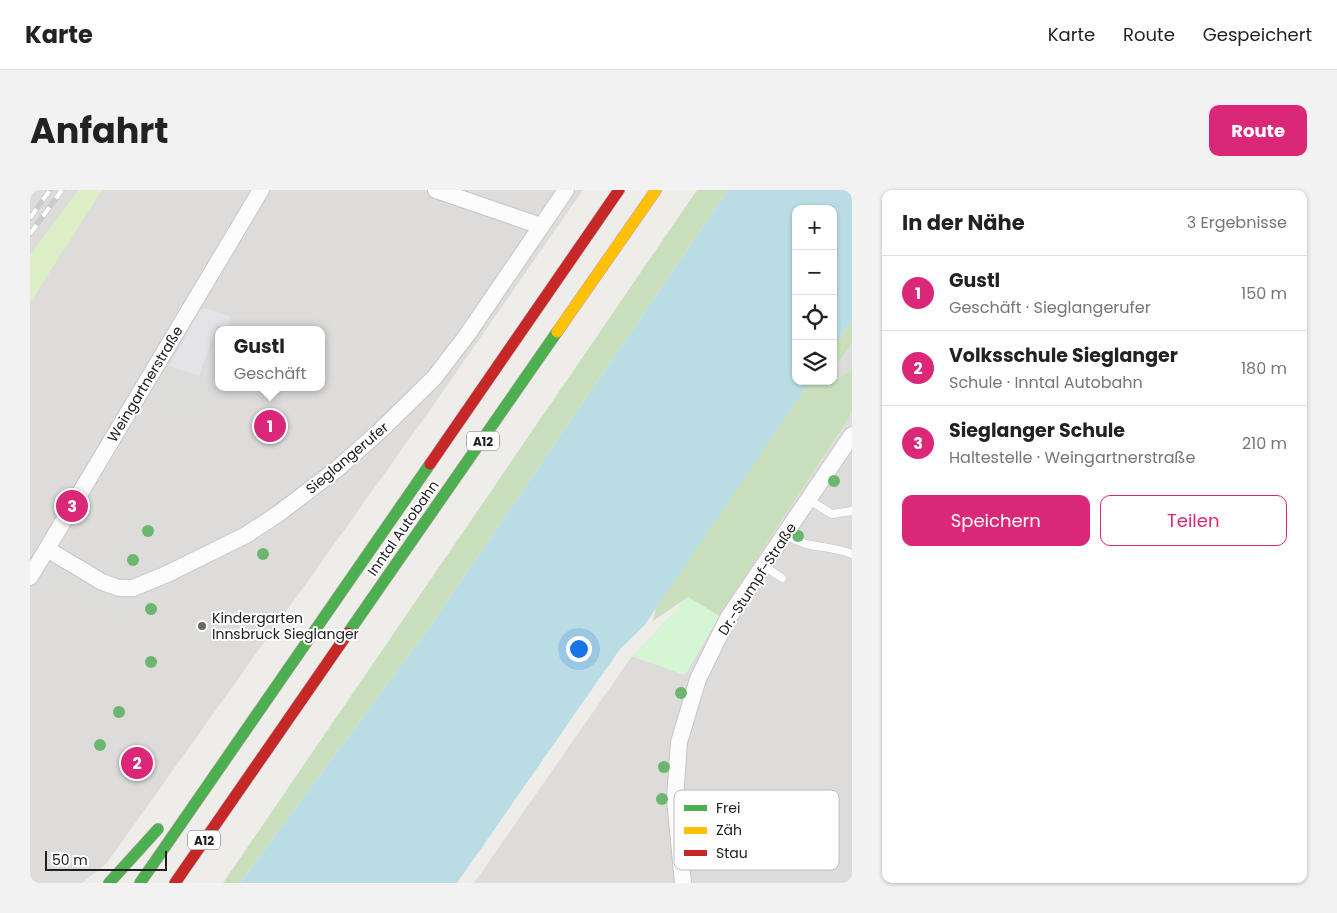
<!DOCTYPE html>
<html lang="de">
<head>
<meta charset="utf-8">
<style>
	body { margin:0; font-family:Poppins,sans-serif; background:#f2f2f2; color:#222 }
	.controls { position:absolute; right:15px; top:15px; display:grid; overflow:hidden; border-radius:10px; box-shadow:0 1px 4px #0004 }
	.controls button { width:45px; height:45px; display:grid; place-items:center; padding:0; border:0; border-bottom:1px solid #e0e0e0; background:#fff; color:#222; font:25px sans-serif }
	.scale { position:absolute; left:15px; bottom:12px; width:122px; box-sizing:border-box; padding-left:5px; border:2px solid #202020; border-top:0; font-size:14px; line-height:18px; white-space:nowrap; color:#202020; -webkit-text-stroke:4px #fff; paint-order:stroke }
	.you { position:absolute; left:548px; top:458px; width:18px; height:18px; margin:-12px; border:4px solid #fff; border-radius:50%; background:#1a73e8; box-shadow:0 0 0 8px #1a73e833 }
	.badge { display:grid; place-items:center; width:32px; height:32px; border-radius:50%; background:#db2777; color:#fff; font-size:16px; font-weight:700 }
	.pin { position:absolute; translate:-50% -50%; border:2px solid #fff; box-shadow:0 1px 5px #0006 }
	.popup { position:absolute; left:185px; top:136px; width:110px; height:65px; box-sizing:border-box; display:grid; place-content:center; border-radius:10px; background:#fff; filter:drop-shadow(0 1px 4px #0005); font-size:16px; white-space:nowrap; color:#767676 }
	.popup b { font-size:19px; color:#222 }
	.popup::after { content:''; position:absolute; left:50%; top:100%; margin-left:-10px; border:10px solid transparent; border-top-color:#fff }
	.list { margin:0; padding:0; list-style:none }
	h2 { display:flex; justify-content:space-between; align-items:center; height:65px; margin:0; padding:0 20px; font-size:21px }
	h2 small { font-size:16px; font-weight:400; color:#767676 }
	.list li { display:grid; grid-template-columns:32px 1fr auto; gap:15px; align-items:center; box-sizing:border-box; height:75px; padding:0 20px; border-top:1px solid #e0e0e0 }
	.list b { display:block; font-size:19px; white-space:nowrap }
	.list p { margin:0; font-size:16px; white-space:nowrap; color:#767676 }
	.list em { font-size:16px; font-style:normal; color:#767676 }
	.actions { display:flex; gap:10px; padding:15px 20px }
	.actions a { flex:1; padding:11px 0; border:1px solid #db2777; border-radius:10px; text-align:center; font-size:18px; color:#db2777 }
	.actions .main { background:#db2777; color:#fff }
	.icon { flex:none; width:28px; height:28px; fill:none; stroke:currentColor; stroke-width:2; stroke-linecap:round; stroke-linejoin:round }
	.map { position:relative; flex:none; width:822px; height:693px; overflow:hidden; border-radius:10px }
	header { display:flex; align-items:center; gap:30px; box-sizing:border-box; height:70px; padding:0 25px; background:#fff; border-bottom:1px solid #e0e0e0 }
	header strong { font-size:24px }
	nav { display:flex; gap:28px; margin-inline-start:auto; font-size:18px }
	.intro { display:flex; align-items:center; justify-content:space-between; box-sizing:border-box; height:120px; padding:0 30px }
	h1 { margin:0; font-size:35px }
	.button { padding:12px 22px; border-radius:10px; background:#db2777; color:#fff; font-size:18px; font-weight:700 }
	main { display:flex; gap:30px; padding:0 30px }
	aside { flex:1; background:#fff; border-radius:10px; box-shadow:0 1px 4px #0004 }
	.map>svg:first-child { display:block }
	.residential { fill:#dddcda; fill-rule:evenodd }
	.religious { fill:#dcdcda }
	.grass { fill:#dbeec6 }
	.forest { fill:#c9dfbc }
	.park { fill:#d5f6d5 }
	.plaza { fill:#e3e3e8 }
	.water { fill:#badce4 }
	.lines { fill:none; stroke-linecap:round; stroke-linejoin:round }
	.lane-casing { stroke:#c7c6c5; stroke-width:9 }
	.street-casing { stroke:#c7c6c5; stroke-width:18 }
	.fast-casing { stroke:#c69eaa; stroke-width:12 }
	.slow-casing { stroke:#c69eaa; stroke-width:12 }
	.jam-casing { stroke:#c69eaa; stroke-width:12 }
	.lane { stroke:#fcfcfc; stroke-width:8 }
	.street { stroke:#fcfcfc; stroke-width:16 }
	.fast { stroke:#4caf50; stroke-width:11 }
	.slow { stroke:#ffc107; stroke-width:11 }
	.jam { stroke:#c62828; stroke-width:11 }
	.rail-casing { stroke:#cbcbca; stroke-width:5.5 }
	.rail { stroke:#fff; stroke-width:4; stroke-dasharray:11; stroke-linecap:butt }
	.tree { fill:#6db670 }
	.poi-dot { fill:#686866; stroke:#fff; stroke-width:2 }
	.labels { text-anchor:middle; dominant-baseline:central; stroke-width:4; stroke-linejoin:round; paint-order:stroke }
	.shield { fill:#fff; stroke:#636363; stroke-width:1 }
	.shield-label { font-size:12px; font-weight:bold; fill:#202020 }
	.street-label { font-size:14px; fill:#202020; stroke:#fff }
	.poi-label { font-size:14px; fill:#202020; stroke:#fff; text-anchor:start }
	.key { fill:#fff; stroke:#bcbcbc; stroke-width:1 }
	.key-label { font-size:14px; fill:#202020 }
</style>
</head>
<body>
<header>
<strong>Karte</strong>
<nav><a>Karte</a><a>Route</a><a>Gespeichert</a></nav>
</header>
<div class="intro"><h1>Anfahrt</h1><a class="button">Route</a></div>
<main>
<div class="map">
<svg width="822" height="693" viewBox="0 0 822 693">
	<rect width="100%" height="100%" fill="#eeede9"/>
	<path class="residential" d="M0 0H553L412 203 76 674 52 693H0ZM189 140H291V197H189Z
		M822 153V180L792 198 797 191H803V181Z
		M822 223V693H444L602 466 655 485 689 426Z"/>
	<path class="religious" d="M147 179 181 191 171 225 128 211Z
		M34 378 99 415 92 427 27 389Z"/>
	<path class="grass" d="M48 0H72L0 113V65Z"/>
	<path class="forest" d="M667 0H698L401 435 210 693H193Z
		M822 131V153L803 181V158Z
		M822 180V223L689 426 658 407 623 431 627 414 780 191H797L793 197Z"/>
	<path class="park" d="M658 407 689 426 655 485 602 466Z"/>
	<path class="plaza" d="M175 118 201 127 197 138 187 135 169 186 139 176 170 120Z"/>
	<path class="water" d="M698 0H822V131L803 158V19H766V191H780L614 436 590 459 427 693H210L401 435Z"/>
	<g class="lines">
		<g class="lane-casing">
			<path id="lane" d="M779 310 802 324 822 321
				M755 344C778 360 798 354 822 364
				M734 376 752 388"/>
		</g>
		<g class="street-casing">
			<path id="street" d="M406 0 511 36
				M17 359 72 392 89 398H103L137 384 216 345 248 324 307 279 351 240 404 188 437 145 536 0
				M0 387 231 0
				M653 693 645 609 649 552 668 489 698 428 822 245"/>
		</g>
		<g class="fast-casing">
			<path id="fast" d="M318 443 527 142
				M79 693 128 639
				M110 693 400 274"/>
		</g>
		<g class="slow-casing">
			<path id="slow" d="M527 142 626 0"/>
		</g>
		<g class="jam-casing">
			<path id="jam" d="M400 274 589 0
				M145 693 318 443"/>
		</g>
		<use href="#lane" class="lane"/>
		<use href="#street" class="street"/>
		<use href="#fast" class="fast"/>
		<use href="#slow" class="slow"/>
		<use href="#jam" class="jam"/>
		<g class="rail-casing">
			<path id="rail" d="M0 28 20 0
				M0 44 32 0"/>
		</g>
		<use href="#rail" class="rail"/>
	</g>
	<g class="tree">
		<circle cx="804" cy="291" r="6"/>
		<circle cx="118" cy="341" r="6"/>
		<circle cx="768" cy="346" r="6"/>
		<circle cx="233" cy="364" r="6"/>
		<circle cx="103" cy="370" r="6"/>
		<circle cx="121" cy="419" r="6"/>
		<circle cx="121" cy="472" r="6"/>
		<circle cx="651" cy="503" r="6"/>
		<circle cx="89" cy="522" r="6"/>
		<circle cx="70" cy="555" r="6"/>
		<circle cx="634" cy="577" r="6"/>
		<circle cx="632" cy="609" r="6"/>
	</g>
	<circle class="poi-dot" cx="172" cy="436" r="5"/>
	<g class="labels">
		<g class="shield">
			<rect x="437" y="241.5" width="32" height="19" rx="4"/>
			<rect x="158" y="640.5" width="32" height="19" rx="4"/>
		</g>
		<g class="shield-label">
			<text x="453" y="251">A12</text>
			<text x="174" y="650">A12</text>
		</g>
		<g class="street-label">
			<text transform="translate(115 194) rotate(-59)">Weingartnerstraße</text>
			<text transform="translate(317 268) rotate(-40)">Sieglangerufer</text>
			<text transform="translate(373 338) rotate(-55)">Inntal Autobahn</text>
			<text transform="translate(727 389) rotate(-57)">Dr.-Stumpf-Straße</text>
		</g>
		<g class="poi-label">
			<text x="182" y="428">Kindergarten<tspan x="182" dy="16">Innsbruck Sieglanger</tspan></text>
		</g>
	</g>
	<rect x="644" y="600" width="165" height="80" rx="8" class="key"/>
	<rect x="654" y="615" width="23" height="6" fill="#4caf50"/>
	<rect x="654" y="637" width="23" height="7" fill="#ffc107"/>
	<rect x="654" y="660" width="23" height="6" fill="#c62828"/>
	<g class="key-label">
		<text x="686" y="623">Frei</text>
		<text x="686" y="645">Zäh</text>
		<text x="686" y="668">Stau</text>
	</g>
</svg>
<div class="controls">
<button>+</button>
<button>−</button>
<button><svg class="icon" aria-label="locate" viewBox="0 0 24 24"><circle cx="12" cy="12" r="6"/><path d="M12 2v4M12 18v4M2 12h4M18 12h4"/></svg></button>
<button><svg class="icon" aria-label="layers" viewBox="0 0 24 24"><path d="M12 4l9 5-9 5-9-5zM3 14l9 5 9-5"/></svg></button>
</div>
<div class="scale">50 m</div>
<div class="you"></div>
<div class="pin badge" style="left:240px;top:236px">1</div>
<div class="popup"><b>Gustl</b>Geschäft</div>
<div class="pin badge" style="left:107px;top:573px">2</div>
<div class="pin badge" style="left:42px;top:316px">3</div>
</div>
<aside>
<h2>In der Nähe<small>3 Ergebnisse</small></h2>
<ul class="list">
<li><span class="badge">1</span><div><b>Gustl</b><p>Geschäft · Sieglangerufer</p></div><em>150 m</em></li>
<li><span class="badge">2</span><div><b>Volksschule Sieglanger</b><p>Schule · Inntal Autobahn</p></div><em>180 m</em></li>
<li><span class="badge">3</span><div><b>Sieglanger Schule</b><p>Haltestelle · Weingartnerstraße</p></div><em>210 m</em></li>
</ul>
<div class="actions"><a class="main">Speichern</a><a>Teilen</a></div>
</aside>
</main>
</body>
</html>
